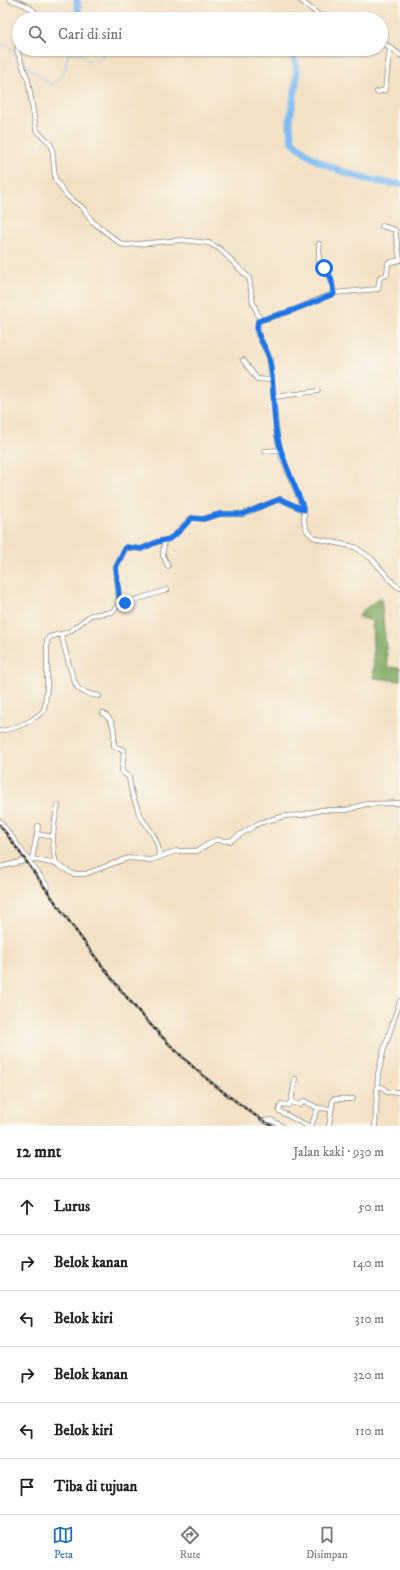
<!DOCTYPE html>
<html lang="id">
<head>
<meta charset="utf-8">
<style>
	body { margin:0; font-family:"IM FELL DW Pica",serif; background:#f6f6f6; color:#222 }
	.stop { position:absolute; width:12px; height:12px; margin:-9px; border:3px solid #1a73e8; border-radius:50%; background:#fff }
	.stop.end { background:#1a73e8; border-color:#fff; box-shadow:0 1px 4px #0008 }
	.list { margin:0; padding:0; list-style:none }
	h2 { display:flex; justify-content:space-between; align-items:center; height:52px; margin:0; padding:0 16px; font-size:17px }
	h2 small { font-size:13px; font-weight:400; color:#767676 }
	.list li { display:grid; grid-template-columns:26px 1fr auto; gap:12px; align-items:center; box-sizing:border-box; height:56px; padding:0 16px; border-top:1px solid #e0e0e0 }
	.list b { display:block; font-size:15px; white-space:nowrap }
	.list em { font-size:13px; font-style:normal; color:#767676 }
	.icon { flex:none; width:22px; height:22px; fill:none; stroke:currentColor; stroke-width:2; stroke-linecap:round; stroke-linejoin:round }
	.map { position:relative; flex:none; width:400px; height:1126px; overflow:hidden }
	.search { position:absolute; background:#fff; box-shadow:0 1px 3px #0004; left:12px; right:12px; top:12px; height:44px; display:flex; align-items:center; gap:10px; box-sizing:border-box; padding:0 14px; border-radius:22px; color:#767676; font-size:15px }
	.sheet { height:388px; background:#fff }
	nav { display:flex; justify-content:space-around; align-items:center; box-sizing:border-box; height:56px; border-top:1px solid #e0e0e0; background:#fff; font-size:11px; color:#767676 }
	nav a { display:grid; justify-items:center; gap:2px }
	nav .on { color:#1f6fb2 }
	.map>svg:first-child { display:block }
	.forest { fill:#7da65e; stroke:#546844 }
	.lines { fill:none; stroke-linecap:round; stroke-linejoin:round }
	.stream { stroke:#80bdf3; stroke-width:1 }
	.river { stroke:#80bdf3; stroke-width:7 }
	.minor-casing { stroke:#8f8678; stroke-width:5.5 }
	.minor { stroke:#fff; stroke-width:4 }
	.rail-casing { stroke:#2b2b2b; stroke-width:2.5 }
	.rail { stroke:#fbf7ec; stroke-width:1; stroke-dasharray:3; stroke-linecap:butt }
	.route { stroke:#1a73e8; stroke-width:5 }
</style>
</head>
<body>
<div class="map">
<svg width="400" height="1126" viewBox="0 0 400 1126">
	<rect width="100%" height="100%" fill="#fbf7ec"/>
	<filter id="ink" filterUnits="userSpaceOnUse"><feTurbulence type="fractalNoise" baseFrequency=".025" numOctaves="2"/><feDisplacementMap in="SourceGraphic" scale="8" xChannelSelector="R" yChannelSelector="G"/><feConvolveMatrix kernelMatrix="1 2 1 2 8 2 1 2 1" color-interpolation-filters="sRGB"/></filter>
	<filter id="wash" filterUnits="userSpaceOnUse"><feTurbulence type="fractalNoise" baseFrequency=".012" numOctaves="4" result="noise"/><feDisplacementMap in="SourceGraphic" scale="16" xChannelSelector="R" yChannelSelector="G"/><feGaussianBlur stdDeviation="0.9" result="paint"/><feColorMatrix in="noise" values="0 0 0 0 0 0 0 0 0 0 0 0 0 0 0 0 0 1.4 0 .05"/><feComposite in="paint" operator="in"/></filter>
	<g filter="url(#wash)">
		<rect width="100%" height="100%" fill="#f3e1c6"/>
		<path class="forest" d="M381 597 388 667 400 668V681L374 678 372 621 358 617 363 610Z"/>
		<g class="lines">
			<path class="stream" d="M0 45H8L19 59
				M24 64 50 84 59 80 65 68 68 54 75 50 89 61 102 57 105 49"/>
			<path class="river" d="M77 0 78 10 83 19
				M209 49H225
				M288 49C306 69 291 99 290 122 290 128 291 135 292 141 298 146 304 152 311 157 336 172 371 182 400 184"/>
		</g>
	</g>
	<g filter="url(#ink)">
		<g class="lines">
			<g class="minor-casing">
				<path id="minor" d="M10 0C20 2 30 6 37 14L35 19
					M300 0 324 19
					M381 42 390 47 400 55
					M19 43 17 50 28 80 36 130 48 141 52 147 55 179 67 196 82 207 93 222 121 244 126 245 182 240 209 243 220 249 249 278 253 303 259 317 257 332 270 359 277 436 282 458 304 510V522L307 531 313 537 318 539 355 547 372 559 394 584 400 588
					M377 92 385 90 390 47
					M382 226 395 230 400 259
					M319 244V263L330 276 334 293
					M258 321 291 311 334 293 378 289 380 277 387 275 388 263 400 260
					M243 360 257 379 272 380
					M274 397 318 391
					M264 451 280 450
					M164 540 163 555 168 566
					M119 605 167 590
					M61 634C64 645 72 681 78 688 83 693 92 695 99 696
					M103 713C116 722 114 732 114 746L124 750 122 772 129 777C130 789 132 796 137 807 138 810 138 813 140 816 148 827 162 843 158 858
					M0 731C15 729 34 721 44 710L47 689V641L49 637 69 632 91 615 112 612 119 605 116 567 126 547 141 549 157 542 169 539 176 534 191 518 203 519 220 514H243L280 499 303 510
					M0 821 48 887
					M38 826 37 834 53 837
					M32 859 37 834
					M56 864C51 845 53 825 58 806
					M0 867 32 859 56 864 73 874H85L128 858 151 860 176 851H197L215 840 230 841 259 823 285 816 302 815 321 810H346L366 804 400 803
					M295 1079 291 1102 300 1105 304 1101 318 1108 331 1109
					M377 1087H382L387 1092H400
					M291 1102 288 1105 281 1104 279 1111 308 1126
					M263 1121 271 1120 282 1126
					M311 1126 318 1108
					M329 1126 333 1099H353
					M375 1126 378 1074 384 1049 400 1001"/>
			</g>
			<use href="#minor" class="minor"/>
			<g class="rail-casing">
				<path id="rail" d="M0 825C71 921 132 1025 230 1097 244 1107 257 1118 272 1126"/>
			</g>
			<use href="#rail" class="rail"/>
		</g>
	</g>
	<g class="lines" filter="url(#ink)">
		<path class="route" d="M125 603 120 605 116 567 126 547 141 549 157 542 169 539 176 534 192 518 203 519 220 514H243L280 499 304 510C295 484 282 461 277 435 272 410 275 383 269 358 266 344 254 337 258 321L291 311 334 294 331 278 324 268"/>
	</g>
</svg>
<div class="stop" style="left:324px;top:268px"></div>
<div class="stop end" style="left:125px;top:603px"></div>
<div class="search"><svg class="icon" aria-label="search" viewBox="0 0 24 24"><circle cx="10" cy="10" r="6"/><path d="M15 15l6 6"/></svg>Cari di sini</div>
</div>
<section class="sheet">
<h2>12 mnt<small>Jalan kaki · 930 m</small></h2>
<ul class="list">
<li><svg class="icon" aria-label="ahead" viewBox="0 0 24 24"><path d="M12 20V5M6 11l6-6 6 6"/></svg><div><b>Lurus</b></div><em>50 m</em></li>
<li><svg class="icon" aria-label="right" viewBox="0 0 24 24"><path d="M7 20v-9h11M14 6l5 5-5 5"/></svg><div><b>Belok kanan</b></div><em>140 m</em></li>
<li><svg class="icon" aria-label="left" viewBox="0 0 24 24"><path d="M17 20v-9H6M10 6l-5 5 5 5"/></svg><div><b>Belok kiri</b></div><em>310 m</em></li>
<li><svg class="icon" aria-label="right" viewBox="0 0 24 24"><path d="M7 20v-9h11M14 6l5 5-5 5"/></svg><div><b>Belok kanan</b></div><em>320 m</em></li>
<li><svg class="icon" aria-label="left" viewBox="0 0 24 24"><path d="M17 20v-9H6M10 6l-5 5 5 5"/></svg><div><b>Belok kiri</b></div><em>110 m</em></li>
<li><svg class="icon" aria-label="arrive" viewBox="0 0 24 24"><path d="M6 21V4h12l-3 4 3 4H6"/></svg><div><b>Tiba di tujuan</b></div></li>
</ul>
</section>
<nav>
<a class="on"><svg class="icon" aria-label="map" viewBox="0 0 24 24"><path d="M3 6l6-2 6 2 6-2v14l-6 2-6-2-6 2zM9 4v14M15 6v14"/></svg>Peta</a>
<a><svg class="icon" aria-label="directions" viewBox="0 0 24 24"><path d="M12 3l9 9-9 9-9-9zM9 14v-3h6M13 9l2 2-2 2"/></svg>Rute</a>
<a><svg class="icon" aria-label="saved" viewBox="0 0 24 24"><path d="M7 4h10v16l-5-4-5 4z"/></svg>Disimpan</a>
</nav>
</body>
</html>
